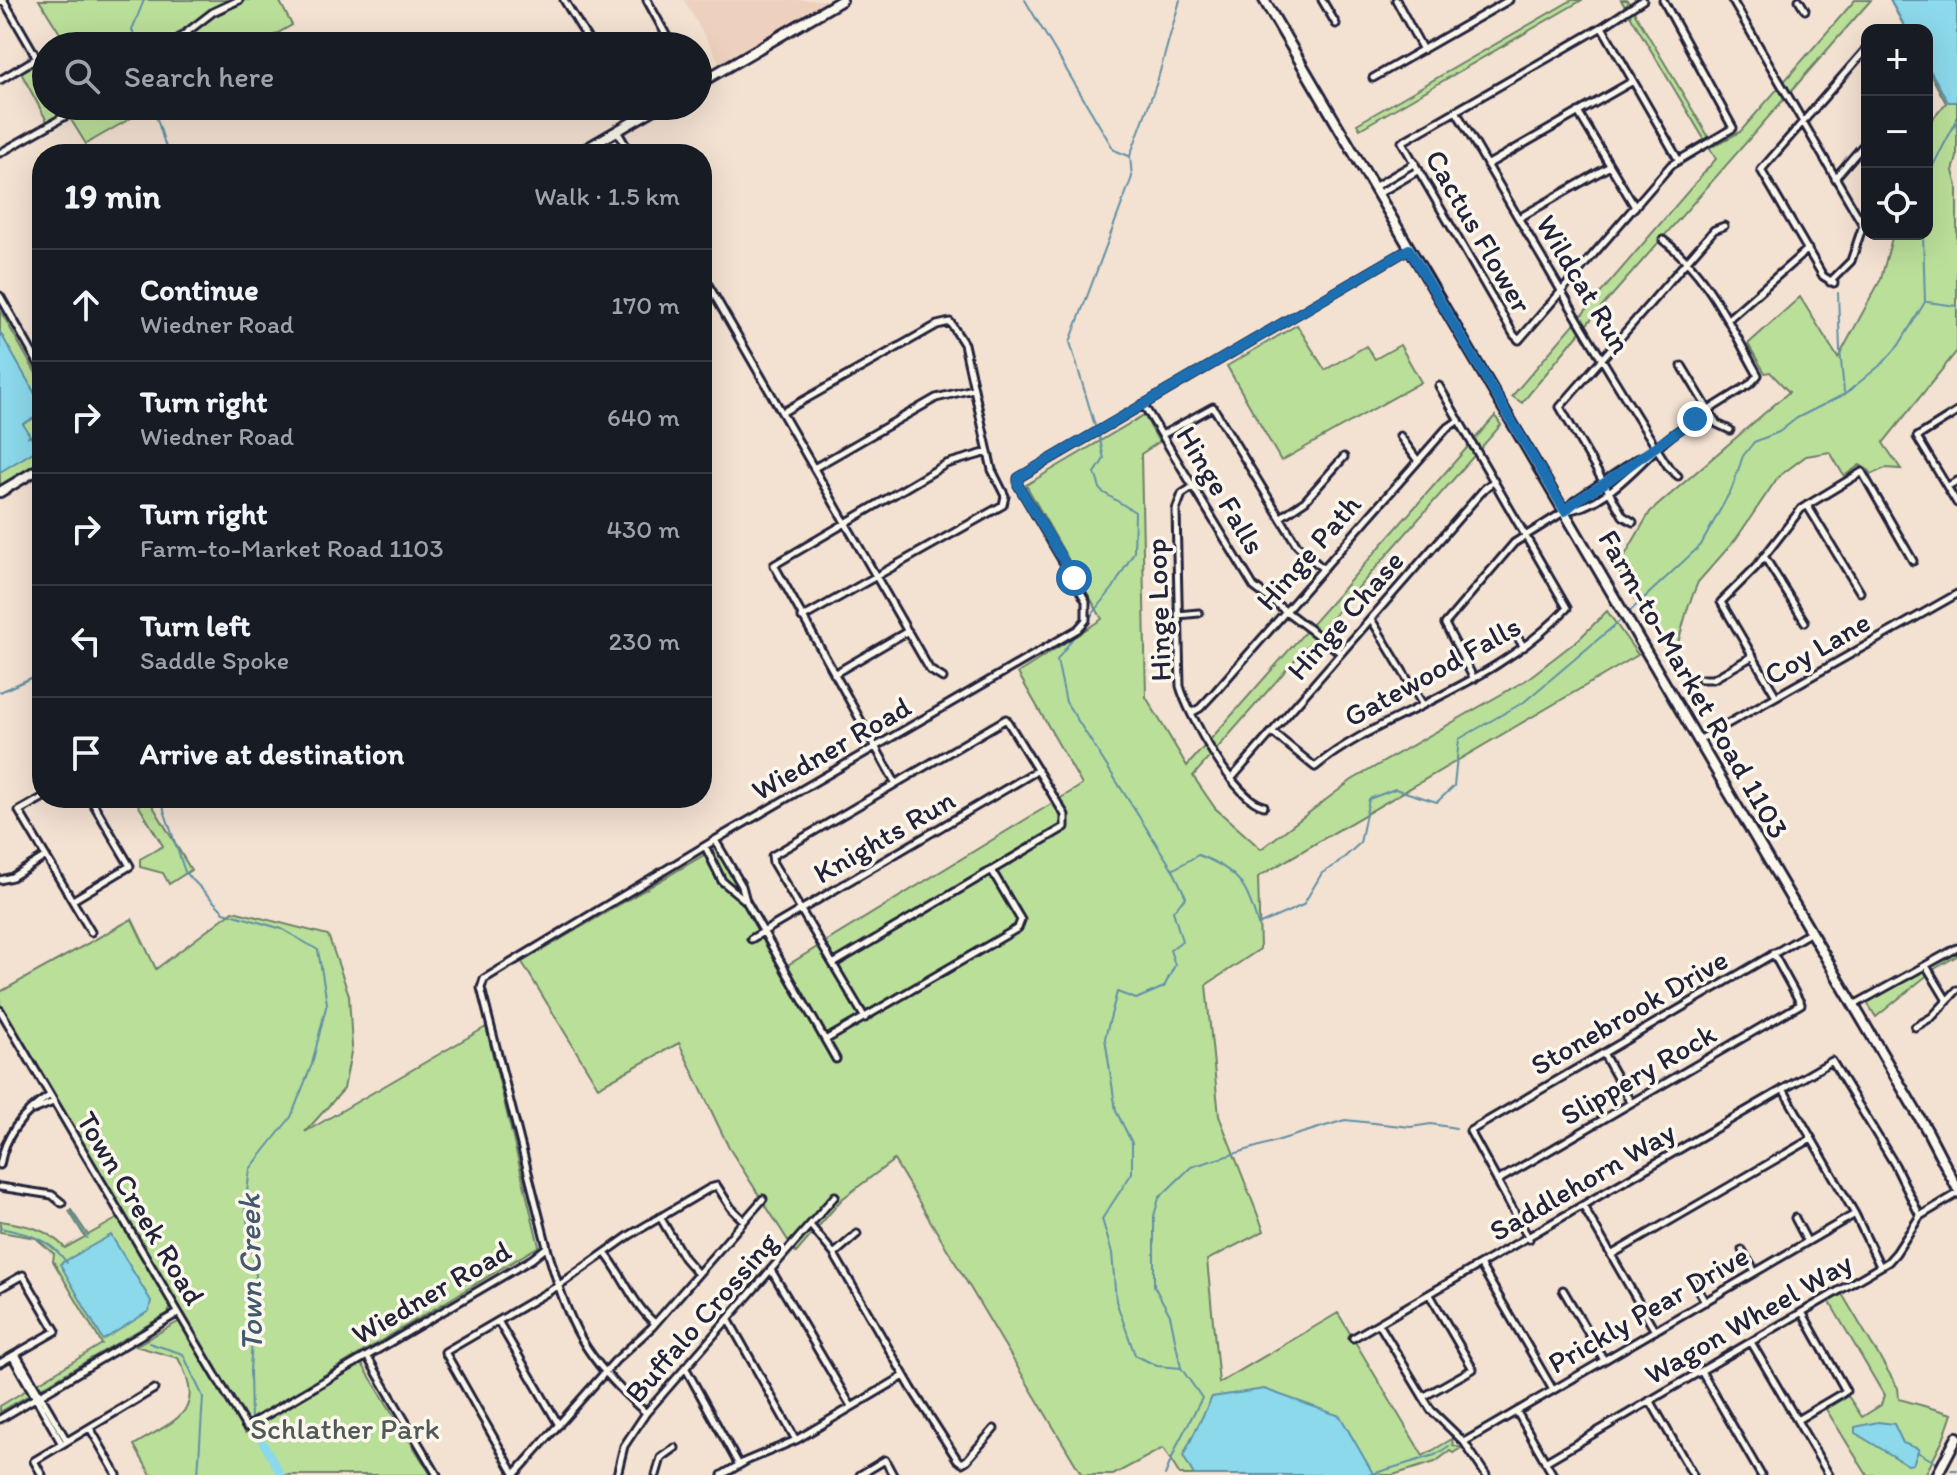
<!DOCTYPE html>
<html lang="en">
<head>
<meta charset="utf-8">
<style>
	body { margin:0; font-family:Itim,sans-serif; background:#242831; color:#f1f3f6 }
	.controls { position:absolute; right:24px; top:24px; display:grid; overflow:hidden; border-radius:16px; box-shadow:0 8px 32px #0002 }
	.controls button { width:72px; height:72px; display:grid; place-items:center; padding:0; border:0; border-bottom:2px solid #363941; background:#171b24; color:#f1f3f6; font:40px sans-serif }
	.stop { position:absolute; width:24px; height:24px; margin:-18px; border:6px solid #1f6fb2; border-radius:50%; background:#fff }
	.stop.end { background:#1f6fb2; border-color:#fff; box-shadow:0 2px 8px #0008 }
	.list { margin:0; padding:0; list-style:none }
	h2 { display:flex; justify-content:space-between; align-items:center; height:104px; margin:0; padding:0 32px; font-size:34px }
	h2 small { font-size:26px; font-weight:400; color:#9ea1a6 }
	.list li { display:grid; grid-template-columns:52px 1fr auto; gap:24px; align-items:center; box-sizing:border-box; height:112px; padding:0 32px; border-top:2px solid #363941 }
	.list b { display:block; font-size:30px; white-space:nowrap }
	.list p { margin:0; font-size:26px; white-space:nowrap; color:#9ea1a6 }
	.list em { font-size:26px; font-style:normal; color:#9ea1a6 }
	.icon { flex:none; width:44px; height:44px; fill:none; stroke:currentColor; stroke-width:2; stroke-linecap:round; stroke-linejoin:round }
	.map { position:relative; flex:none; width:1957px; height:1475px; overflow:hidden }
	.search { position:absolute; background:#171b24; box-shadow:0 8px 32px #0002; left:32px; top:32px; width:680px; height:88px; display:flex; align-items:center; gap:20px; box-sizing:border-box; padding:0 28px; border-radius:44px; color:#9ea1a6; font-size:30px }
	.panel { position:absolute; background:#171b24; box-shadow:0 8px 32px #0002; left:32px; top:144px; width:680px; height:664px; border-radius:32px }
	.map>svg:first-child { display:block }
	.built { fill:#edd1be }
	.green { fill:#badf99; stroke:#6e806a; stroke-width:2 }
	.water { fill:#8bd9eb; stroke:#6190a5; stroke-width:2 }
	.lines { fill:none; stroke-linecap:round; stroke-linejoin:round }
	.stream { stroke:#6190a5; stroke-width:2 }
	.river { stroke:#8bd9eb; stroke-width:8 }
	.street-casing { stroke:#22223b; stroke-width:11 }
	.secondary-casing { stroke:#22223b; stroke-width:14 }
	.street { stroke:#fbf7ec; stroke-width:5 }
	.secondary { stroke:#fbf7ec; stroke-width:8 }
	.route { stroke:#1f6fb2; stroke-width:10 }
	.labels { text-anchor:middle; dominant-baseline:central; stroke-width:7; stroke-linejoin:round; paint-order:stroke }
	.street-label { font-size:30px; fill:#22223b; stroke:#fbf7ec }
	.park-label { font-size:30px; fill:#505b57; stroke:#fbf7ec }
	.water-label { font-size:32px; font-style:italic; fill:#425970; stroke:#fbf7ec }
</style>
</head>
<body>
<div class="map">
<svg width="1957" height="1475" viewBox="0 0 1957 1475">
	<rect width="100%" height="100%" fill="#f3e1d1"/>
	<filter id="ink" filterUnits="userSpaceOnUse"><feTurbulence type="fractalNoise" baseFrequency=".0125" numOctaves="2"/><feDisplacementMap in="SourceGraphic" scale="16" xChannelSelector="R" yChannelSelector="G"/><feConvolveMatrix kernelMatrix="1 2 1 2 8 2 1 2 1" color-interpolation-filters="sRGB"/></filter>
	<g filter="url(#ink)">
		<path class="built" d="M684 0H830L721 65Z"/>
		<path class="green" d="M39 0H279L292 25 255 46H68Z
			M1572 0H1582L1360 129 1357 124Z
			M1621 0H1627L1714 146 1740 132 1855 0H1871L1580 332 1522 403 1512 396 1716 159Z
			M1890 0H1957V157L1953 171 1957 186V351L1883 443 1901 469 1885 468 1870 475V471L1860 465 1844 476 1830 452 1806 456 1778 477 1736 539 1698 582 1688 607 1673 661 1617 569 1650 512 1789 392 1770 372 1765 373 1748 344 1800 297 1838 358 1881 279 1893 234H1927V126L1946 103 1927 68V30H1906Z
			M46 55V106H152L86 144 68 115 49 125 19 69Z
			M0 310 42 384V460L0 486Z
			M1297 325 1325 370 1366 346 1375 359 1400 345 1421 382 1281 461 1227 366Z
			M1144 415 1159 442 1141 454 1146 697 1187 766 1495 416 1501 425 1193 776 1215 808 1261 849 1352 780 1526 680 1579 639 1607 611 1638 655 1258 877 1260 949 1206 985 1219 1116 1264 1231 1207 1260 1219 1383 1338 1313 1423 1456 1452 1439 1453 1445 1461 1448 1453 1453 1450 1451 1435 1462 1393 1475H1180L1163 1448 1113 1475H1082L894 1160 842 1199 796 1253 729 1148 679 1043 598 1087 522 962 721 845 786 966 1082 785 1018 673 1102 619 1026 485Z
			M134 798H148L191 870 169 884 163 873 140 867V859L163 846Z
			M233 911 328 935 349 995 352 1047 344 1089 305 1132 486 1027 539 1246 246 1422 0 1009V992L132 919 156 969Z
			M1957 950V956L1936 968 1876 1017 1866 1001Z
			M71 1210 88 1235 120 1217 171 1307 168 1313 0 1412V1406L102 1344 53 1261 54 1254 36 1238 0 1232V1221C27 1225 46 1228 65 1248L85 1237 69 1211Z
			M1842 1294 1898 1388 1899 1399 1952 1414 1943 1440 1925 1475H1867L1826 1409 1848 1396 1862 1417 1881 1405 1884 1395 1829 1301Z
			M180 1321 245 1433 362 1364 431 1475H151L134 1445C177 1418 208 1413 178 1358L135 1346Z"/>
		<path class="water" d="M1890 0H1957V102H1948L1927 65V30H1907Z
			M0 332 42 406V414L23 424 38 449 0 472Z
			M111 1235 151 1301 149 1311 103 1340 60 1264Z
			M1264 1389 1340 1416 1374 1475H1194L1183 1456 1212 1397Z
			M1878 1422 1894 1424 1903 1443 1919 1449 1913 1464 1908 1465 1855 1433V1427Z"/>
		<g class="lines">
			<path class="stream" d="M1025 0 1114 150 1129 156
				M139 46 132 30 144 0
				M153 106 168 154
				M1927 187 1928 175 1957 120
				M1838 293 1840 350 1844 392
				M1927 302 1957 306
				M1095 426 1070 342 1132 177 1130 156 1157 82 1180 0
				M28 437 42 436
				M1629 612 1701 545 1732 488 1743 456 1754 442 1779 432 1797 418 1845 394 1883 363 1899 345 1925 302 1923 234
				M1088 620 1113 588 1134 552 1135 512 1101 491 1095 473 1104 459 1099 435
				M1078 631 1057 660 1066 702 1173 870 1186 897 1173 911 1182 941 1170 950 1175 965 1164 987 1136 999 1117 992 1105 1038 1116 1111 1132 1143V1173L1102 1219 1112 1253 1116 1301 1135 1355 1157 1366 1181 1368 1202 1398 1179 1441 1165 1475
				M0 692 42 673
				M163 798 164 810 185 872 224 912 282 929 318 950 327 1003 312 1064 291 1117 250 1169 245 1207 256 1275 250 1371 251 1421
				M1174 869 1198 855C1238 870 1247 885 1258 925L1303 905 1322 873 1336 865 1360 843 1369 799 1395 789 1437 802 1454 786 1459 739 1524 702 1622 619
				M70 1211 87 1238
				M0 1228C28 1234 50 1238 67 1263
				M149 1343 183 1354 203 1397 198 1475
				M1181 1368 1170 1315 1154 1286V1216L1159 1198 1191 1167 1345 1120 1411 1127 1431 1124 1456 1128
				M1919 1453 1935 1462
				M1951 1470H1957
				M1369 1475 1435 1455 1449 1446"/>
			<path class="river" d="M255 1428 281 1475"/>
			<g class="street-casing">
				<path id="street" d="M564 0 592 46
					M647 0 671 44 667 46
					M1322 0 1336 24
					M1396 0 1423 50
					M1643 0 1602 27 1402 142 1514 335 1519 340 1671 165 1733 128 1663 0
					M1732 0 1863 225 1851 261 1830 282
					M1799 0 1805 10
					M0 2 4 1 37 58 0 80
					M1602 27 1678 159
					M169 46 213 12 239 0
					M1373 78 1509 0
					M1456 111C1526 231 1595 351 1669 468L1678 476
					M1578 112 1635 207
					M617 131 631 154
					M0 153 83 106
					M1487 165 1633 81
					M1835 178 1867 141
					M1374 187 1415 163
					M1378 194 1419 170
					M1519 218 1610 166
					M702 274 930 670 943 678
					M1834 283 1823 276 1761 170 1867 48
					M0 296 42 370
					M1727 320 1808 249
					M1682 366 1717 424 1730 430
					M1143 404 1254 587 1341 653
					M783 412 937 325 950 322 964 344 992 470 1005 496 1003 505 802 618
					M1957 412 1917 437 1957 503
					M1162 435 1213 407 1297 545 1323 569
					M1400 436 1418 461
					M814 468 936 398 973 389
					M1194 486 1182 494 1176 510 1180 686C1188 715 1235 800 1264 806
					M1948 486 1957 481
					M1807 505 1860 592
					M1565 511C1610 505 1638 462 1671 436 1696 417 1724 401 1750 384L1758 375C1730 326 1708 274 1663 240
					M1281 517 1305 501 1344 457
					M1633 522 1623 516 1560 407 1714 230 1724 226
					M1764 556 1805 622
					M1178 615 1199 613
					M1371 619 1423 705
					M1514 632 1524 647
					M834 674 908 631
					M1474 679 1445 624 1514 543 1565 511 1574 501 1637 459 1649 454
					M1701 679H1713L1753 656
					M1776 696 1721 602 1756 567 1801 509 1862 472 1913 561
					M1191 713 1200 708 1215 692 1446 429 1459 420
					M1272 732 1315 767C1345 742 1380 726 1415 709 1471 681 1524 654 1567 608L1439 386
					M1699 740 1957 594
					M1231 779 1485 488 1494 481
					M895 782 774 565 946 464 988 452
					M42 798 19 811 91 932
					M715 840 742 886 746 901 836 1059
					M705 846 722 881 745 900
					M0 880 12 877 46 856
					M73 900 130 866 90 798
					M751 939 1038 770
					M833 964 1065 827V815L1006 719 772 856 773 863 865 1018
					M1928 969 1946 999
					M1854 1005 1957 948
					M0 1010 246 1427 532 1259 547 1247 481 988 484 979 715 840 1078 629 1086 620V601L1018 485V478L1409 249
					M1915 1027 1932 1017 1957 990
					M827 1039 1018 928 1021 920 992 871
					M1603 1053 1631 1103
					M1783 1089 1855 1214 1880 1266
					M34 1110 53 1102
					M0 1165C5 1135 24 1112 49 1096
					M1497 1181 1801 1004 1773 953
					M0 1187 52 1195 62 1203
					M1583 1206 1655 1331
					M660 1217 684 1258 698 1274
					M1795 1218 1807 1241
					M810 1225 834 1254 912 1389 957 1459 962 1463 967 1460 994 1429
					M1529 1239 1470 1131 1811 932
					M547 1248C570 1327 583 1357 646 1413
					M1742 1250 1755 1272
					M605 1253C623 1275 633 1305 655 1323
					M834 1254 857 1234
					M1611 1255 1811 1139
					M1481 1266 1553 1390
					M771 1270 851 1406
					M1692 1279 1705 1302
					M0 1288 23 1275 56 1331 0 1363
					M1563 1290 1604 1360
					M728 1319 796 1440
					M498 1321 559 1425
					M1379 1324 1431 1410 1464 1442 1486 1475
					M1353 1338 1832 1061 1895 1165 1920 1216
					M1751 1342 1829 1475
					M16 1354 67 1441
					M12 1356 62 1444
					M367 1356 437 1475
					M685 1367 739 1465
					M1701 1371 1761 1475
					M1423 1397 1473 1369 1430 1295
					M1650 1400 1693 1475
					M1517 1412 1553 1475
					M0 1419 178 1313
					M1797 1420 1846 1391 1802 1312
					M90 1428 117 1475
					M1464 1442 1855 1214
					M1545 1462 1888 1262 1896 1253 1920 1216 1957 1194
					M515 1474 615 1361 652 1327 763 1199
					M42 1475 34 1461 154 1389
					M515 1475 445 1352 558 1286 630 1235 710 1188 717 1186 731 1208 744 1221
					M617 1475 624 1446 646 1413 835 1196
					M656 1475 661 1458 675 1448
					M722 1475 746 1461 796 1440 904 1376
					M860 1475 885 1460 893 1475"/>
			</g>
			<g class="secondary-casing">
				<path id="secondary" d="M1264 0 1928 1132 1957 1188
					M698 84 842 0
					M577 154 660 106
					M0 492 42 467
					M1937 1475 1957 1437"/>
			</g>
			<use href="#street" class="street"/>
			<use href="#secondary" class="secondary"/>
		</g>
	</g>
	<g class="lines" filter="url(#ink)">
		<path class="route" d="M1074 578 1018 485V478L1021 476 1409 249 1565 511C1577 498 1592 492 1606 482 1636 461 1665 440 1695 419"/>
	</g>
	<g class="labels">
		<g class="street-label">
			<text transform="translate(1479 231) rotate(60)">Cactus Flower</text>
			<text transform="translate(1584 284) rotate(59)">Wildcat Run</text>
			<text transform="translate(1221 490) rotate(59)">Hinge Falls</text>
			<text transform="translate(1308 552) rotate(-49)">Hinge Path</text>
			<text transform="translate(1158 610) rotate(-92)">Hinge Loop</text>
			<text transform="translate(1345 615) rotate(-49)">Hinge Chase</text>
			<text transform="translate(1817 648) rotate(-30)">Coy Lane</text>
			<text transform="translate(1432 671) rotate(-29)">Gatewood Falls</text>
			<text transform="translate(1694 684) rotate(60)">Farm-to-Market Road 1103</text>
			<text transform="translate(831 748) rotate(-30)">Wiedner Road</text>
			<text transform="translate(884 836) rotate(-30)">Knights Run</text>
			<text transform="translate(1629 1012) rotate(-30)">Stonebrook Drive</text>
			<text transform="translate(1638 1074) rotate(-30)">Slippery Rock</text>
			<text transform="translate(1582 1181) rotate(-30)">Saddlehorn Way</text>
			<text transform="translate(141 1208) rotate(59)">Town Creek Road</text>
			<text transform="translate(431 1292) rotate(-30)">Wiedner Road</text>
			<text transform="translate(1648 1309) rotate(-30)">Prickly Pear Drive</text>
			<text transform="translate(701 1317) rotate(-49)">Buffalo Crossing</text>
			<text transform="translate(1748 1318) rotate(-30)">Wagon Wheel Way</text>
		</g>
		<g class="park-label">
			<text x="345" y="1428">Schlather Park</text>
		</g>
		<g class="water-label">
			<text transform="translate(250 1273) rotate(-91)">Town Creek</text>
		</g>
	</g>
</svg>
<div class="controls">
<button>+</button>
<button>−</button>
<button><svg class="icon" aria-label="locate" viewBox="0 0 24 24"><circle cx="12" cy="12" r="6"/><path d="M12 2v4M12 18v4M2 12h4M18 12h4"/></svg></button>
</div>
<div class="stop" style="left:1074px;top:578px"></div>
<div class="stop end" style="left:1695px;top:419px"></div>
<div class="search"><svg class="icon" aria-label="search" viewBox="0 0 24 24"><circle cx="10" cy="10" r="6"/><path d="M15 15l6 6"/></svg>Search here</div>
<section class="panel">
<h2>19 min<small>Walk · 1.5 km</small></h2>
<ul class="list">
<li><svg class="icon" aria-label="ahead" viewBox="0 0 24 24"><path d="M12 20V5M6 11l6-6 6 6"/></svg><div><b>Continue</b><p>Wiedner Road</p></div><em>170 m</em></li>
<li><svg class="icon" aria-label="right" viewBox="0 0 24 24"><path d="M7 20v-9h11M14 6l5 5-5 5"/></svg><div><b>Turn right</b><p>Wiedner Road</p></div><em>640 m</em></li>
<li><svg class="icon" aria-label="right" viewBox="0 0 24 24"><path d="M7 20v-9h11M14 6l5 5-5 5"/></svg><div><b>Turn right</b><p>Farm-to-Market Road 1103</p></div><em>430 m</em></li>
<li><svg class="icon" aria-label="left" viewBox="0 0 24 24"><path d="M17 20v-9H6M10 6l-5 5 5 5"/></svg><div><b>Turn left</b><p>Saddle Spoke</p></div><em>230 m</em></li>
<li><svg class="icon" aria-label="arrive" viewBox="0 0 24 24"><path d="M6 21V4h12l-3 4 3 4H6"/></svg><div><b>Arrive at destination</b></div></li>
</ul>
</section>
</div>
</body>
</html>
